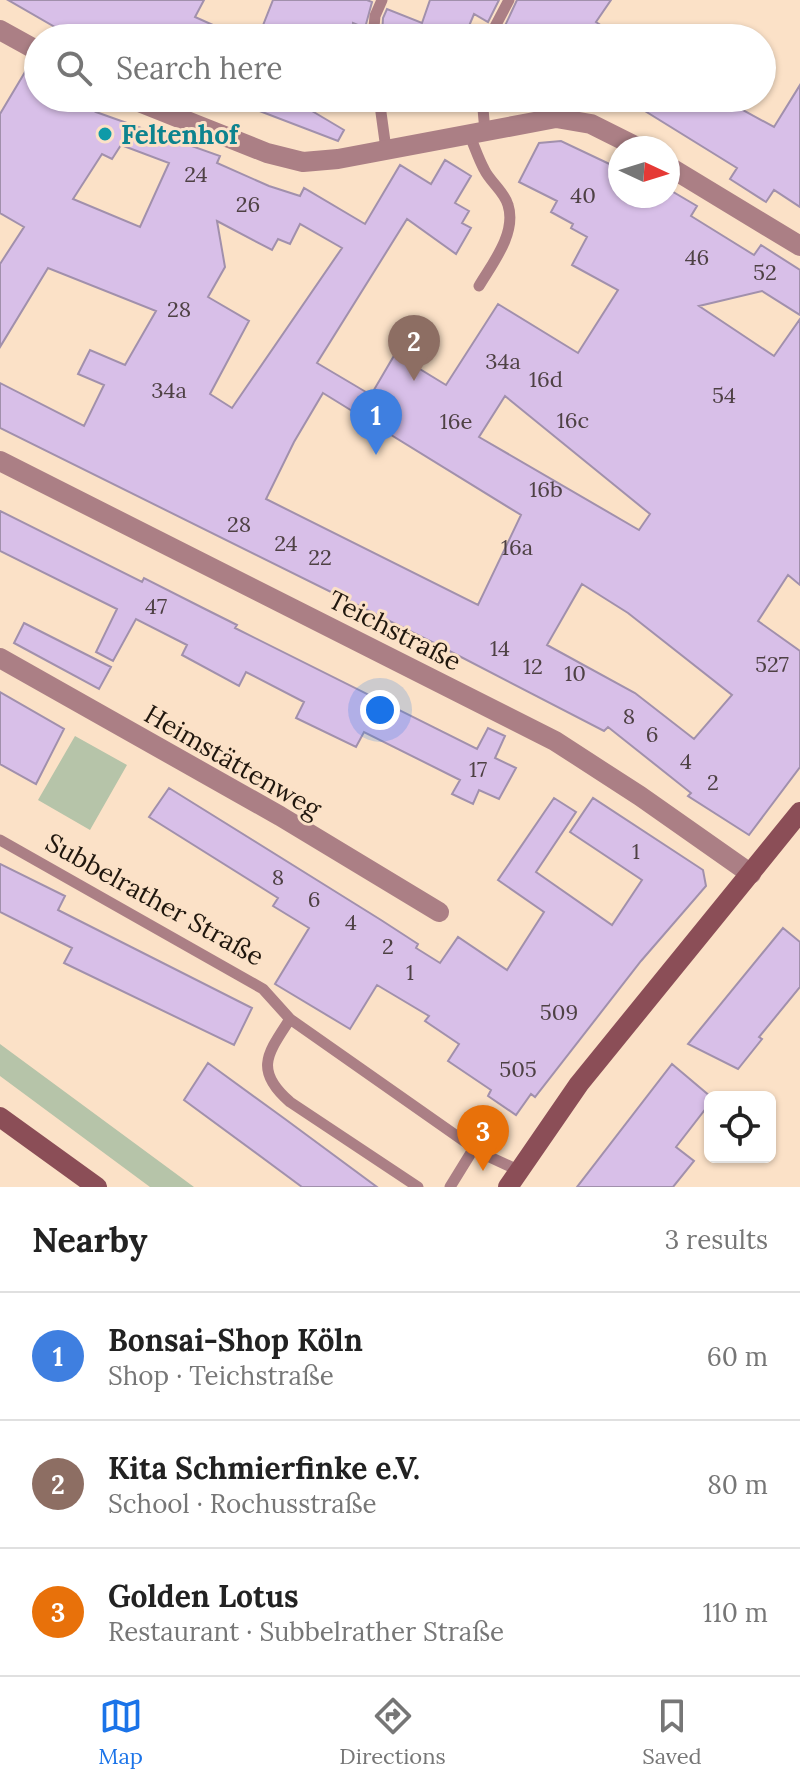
<!DOCTYPE html>
<html lang="en">
<head>
<meta charset="utf-8">
<style>
	body { margin:0; font-family:Lora,serif; background:#f6f6f6; color:#222 }
	.controls { position:absolute; right:24px; bottom:24px; display:grid; overflow:hidden; border-radius:12px; box-shadow:0 2px 6px #0004 }
	.controls button { width:72px; height:72px; display:grid; place-items:center; padding:0; border:0; border-bottom:2px solid #e0e0e0; background:#fff; color:#222; font:40px sans-serif }
	.compass { position:absolute; left:608px; top:136px; width:72px; height:72px; border-radius:50%; background:#fff; box-shadow:0 2px 6px #0004; rotate:94deg }
	.you { position:absolute; left:380px; top:710px; width:28px; height:28px; margin:-20px; border:6px solid #fff; border-radius:50%; background:#1a73e8; box-shadow:0 0 0 12px #1a73e833 }
	.badge { display:grid; place-items:center; width:52px; height:52px; border-radius:50%; background:#1a73e8; color:#fff; font-size:26px; font-weight:700 }
	.pin { position:absolute; translate:-50% -66px; filter:drop-shadow(0 2px 4px #0008) }
	.pin::after { content:''; position:absolute; top:42px; width:28px; height:24px; background:inherit; clip-path:polygon(0 0,100% 0,50% 100%) }
	.list { margin:0; padding:0; list-style:none }
	h2 { display:flex; justify-content:space-between; align-items:center; height:104px; margin:0; padding:0 32px; font-size:34px }
	h2 small { font-size:26px; font-weight:400; color:#767676 }
	.list li { display:grid; grid-template-columns:52px 1fr auto; gap:24px; align-items:center; box-sizing:border-box; height:128px; padding:0 32px; border-top:2px solid #e0e0e0 }
	.list b { display:block; font-size:30px; white-space:nowrap }
	.list p { margin:0; font-size:26px; white-space:nowrap; color:#767676 }
	.list em { font-size:26px; font-style:normal; color:#767676 }
	.icon { flex:none; width:44px; height:44px; fill:none; stroke:currentColor; stroke-width:2; stroke-linecap:round; stroke-linejoin:round }
	.map { position:relative; flex:none; width:800px; height:1187px; overflow:hidden }
	.search { position:absolute; background:#fff; box-shadow:0 2px 6px #0004; left:24px; right:24px; top:24px; height:88px; display:flex; align-items:center; gap:20px; box-sizing:border-box; padding:0 28px; border-radius:44px; color:#767676; font-size:30px }
	.sheet { height:488px; background:#fff }
	nav { display:flex; justify-content:space-around; align-items:center; box-sizing:border-box; height:112px; border-top:2px solid #e0e0e0; background:#fff; font-size:22px; color:#767676 }
	nav a { display:grid; justify-items:center; gap:4px }
	nav .on { color:#1a73e8 }
	.map>svg:first-child { display:block }
	.green { fill:#b6c4a9 }
	.building { fill:#d8bfe8; stroke:#a190ac; stroke-width:2; fill-rule:evenodd }
	.lines { fill:none; stroke-linecap:round; stroke-linejoin:round }
	.lane { stroke:#ab7f85; stroke-width:11 }
	.street { stroke:#ab7f85; stroke-width:20 }
	.secondary { stroke:#8b4e57; stroke-width:20 }
	.culture-dot { fill:#0f9aa8; stroke:#fbe1c7; stroke-width:3 }
	.labels { text-anchor:middle; dominant-baseline:central; stroke-width:6; stroke-linejoin:round; paint-order:stroke }
	.number-label { font-size:22px; fill:#4e4144 }
	.culture-label { font-size:26px; font-weight:bold; fill:#0d838f; stroke:#fbe1c7; text-anchor:start }
	.street-label { font-size:26px; fill:#20170e; stroke:#fbe1c7 }
</style>
</head>
<body>
<div class="map">
<svg width="800" height="1187" viewBox="0 0 800 1187">
	<rect width="100%" height="100%" fill="#fbe1c7"/>
	<path class="green" d="M75 736 127 765 90 830 38 800Z
		M0 1044 194 1187H150L0 1076Z"/>
	<path class="building" d="M8 0H204L195 17 242 38H74Z
		M273 0H367L372 2 365 28 353 23 352 38H258Z
		M430 0H499L488 22 474 14 464 38H390L382 35 383 18 387 9 422 23Z
		M517 0H611L596 22 620 38H518L503 30Z
		M31 62 38 64V98H72L96 112 220 156 217 163 269 186 300 196 304 188 365 224 400 165 431 184 445 160 471 176 455 203 469 211 462 223 471 228 456 254 407 219 317 363 371 395 395 354 446 385 498 304 578 353 618 290 572 265 587 237 571 228 573 224 551 212 557 201 519 182 539 143 561 141 620 169V196H668V189L697 206 691 216 754 255 761 245 800 270V315L762 291 699 306 774 356 800 319V585L788 575 758 621 800 651V767L749 835 688 796 691 793 608 727 604 731 436 644 0 428V383L84 426 104 385 78 374 90 350 125 365 156 311 48 268 0 347V264L24 227 0 213V114ZM121 145 169 163 140 227 73 199 102 154 112 159ZM217 221 272 250 278 239 290 244 300 224 342 248 232 408 210 394 249 321 208 297 225 267ZM323 393 521 515 478 605 266 499 294 442ZM505 396 650 514 639 530 479 437ZM582 584 628 613 732 695 694 739 635 693 547 645Z
		M800 85V207L774 190 766 202 730 179 737 168 624 98H721L774 127Z
		M231 98H290L344 130 338 141 231 100Z
		M0 511 142 582 144 578 205 609 237 625 235 628 477 749 488 728 505 736 495 758 516 768 499 799 479 790 473 804 452 794 460 780 364 732 356 747 296 718 304 702 246 672 239 686 182 655 187 645 136 619 113 661 96 652 117 609 0 551Z
		M24 623 111 667 99 689 14 643Z
		M0 692 64 729 36 784 0 764Z
		M169 788 381 920 418 944 416 948 440 963 458 937 507 970 544 912 498 880 554 798 576 812 536 872 612 925 642 880 570 832 593 798 703 870 706 886 641 961 535 1097 531 1094 516 1115 488 1096 491 1090 448 1061 459 1044 425 1021 429 1016 377 985 350 1029 275 984 309 928 273 906 278 898 149 817Z
		M0 864 65 896 58 910 252 1008 234 1045 64 963 72 948 0 912Z
		M783 928 800 942V987L759 1037 762 1039 738 1069 688 1044Z
		M208 1063 285 1119 377 1187H302L184 1100Z
		M672 1064 711 1097 710 1103 676 1147 694 1161 673 1187H577Z"/>
	<g class="lines">
		<path class="lane" d="M373 38 375 16 382 0
			M489 38 509 0
			M379 98 386 149
			M482 98 485 131
			M469 134C474 145 478 158 484 169 490 182 504 191 508 205 517 233 492 264 479 286
			M0 840 263 989 290 1019 481 1153 518 1170
			M290 1019C268 1053 253 1070 290 1102L418 1187
			M450 1187 474 1148"/>
		<path class="street" d="M0 30 38 51
			M129 98 267 153 303 162 338 159 556 118 591 124 639 148
			M668 166 800 246
			M0 461 555 741 640 796 751 874
			M0 658 280 816 439 912"/>
		<path class="secondary" d="M0 1117 97 1187
			M508 1187 579 1084 800 812"/>
	</g>
	<circle class="culture-dot" cx="105" cy="134" r="8"/>
	<g class="labels">
		<g class="number-label">
			<text x="196" y="174">24</text>
			<text x="583" y="195">40</text>
			<text x="248" y="204">26</text>
			<text x="697" y="257">46</text>
			<text x="765" y="272">52</text>
			<text x="179" y="309">28</text>
			<text x="503" y="361">34a</text>
			<text x="546" y="379">16d</text>
			<text x="169" y="390">34a</text>
			<text x="724" y="395">54</text>
			<text x="573" y="420">16c</text>
			<text x="456" y="421">16e</text>
			<text x="546" y="489">16b</text>
			<text x="239" y="524">28</text>
			<text x="286" y="543">24</text>
			<text x="517" y="547">16a</text>
			<text x="320" y="557">22</text>
			<text x="156" y="606">47</text>
			<text x="500" y="648">14</text>
			<text x="772" y="664">527</text>
			<text x="533" y="666">12</text>
			<text x="575" y="673">10</text>
			<text x="629" y="716">8</text>
			<text x="652" y="734">6</text>
			<text x="686" y="761">4</text>
			<text x="478" y="769">17</text>
			<text x="713" y="782">2</text>
			<text x="636" y="851">1</text>
			<text x="278" y="877">8</text>
			<text x="314" y="899">6</text>
			<text x="351" y="922">4</text>
			<text x="388" y="946">2</text>
			<text x="410" y="972">1</text>
			<text x="559" y="1012">509</text>
			<text x="518" y="1069">505</text>
		</g>
		<g class="culture-label">
			<text x="121" y="134">Feltenhof</text>
		</g>
		<g class="street-label">
			<text transform="translate(395 630) rotate(27)">Teichstraße</text>
			<text transform="translate(233 761) rotate(30)">Heimstättenweg</text>
			<text transform="translate(155 899) rotate(29)">Subbelrather Straße</text>
		</g>
	</g>
</svg>
<div class="controls">
<button><svg class="icon" aria-label="locate" viewBox="0 0 24 24"><circle cx="12" cy="12" r="6"/><path d="M12 2v4M12 18v4M2 12h4M18 12h4"/></svg></button>
</div>
<svg class="compass" viewBox="-18 -18 36 36"><path d="M0-13l5 13h-10z" fill="#e53935"/><path d="M0 13l5-13h-10z" fill="#767676"/></svg>
<div class="you"></div>
<div class="pin badge" style="left:376px;top:455px;background:#3f7fe0">1</div>
<div class="pin badge" style="left:414px;top:381px;background:#8d6e63">2</div>
<div class="pin badge" style="left:483px;top:1171px;background:#e8710a">3</div>
<div class="search"><svg class="icon" aria-label="search" viewBox="0 0 24 24"><circle cx="10" cy="10" r="6"/><path d="M15 15l6 6"/></svg>Search here</div>
</div>
<section class="sheet">
<h2>Nearby<small>3 results</small></h2>
<ul class="list">
<li><span class="badge" style="background:#3f7fe0">1</span><div><b>Bonsai-Shop Köln</b><p>Shop · Teichstraße</p></div><em>60 m</em></li>
<li><span class="badge" style="background:#8d6e63">2</span><div><b>Kita Schmierfinke e.V.</b><p>School · Rochusstraße</p></div><em>80 m</em></li>
<li><span class="badge" style="background:#e8710a">3</span><div><b>Golden Lotus</b><p>Restaurant · Subbelrather Straße</p></div><em>110 m</em></li>
</ul>
</section>
<nav>
<a class="on"><svg class="icon" aria-label="map" viewBox="0 0 24 24"><path d="M3 6l6-2 6 2 6-2v14l-6 2-6-2-6 2zM9 4v14M15 6v14"/></svg>Map</a>
<a><svg class="icon" aria-label="directions" viewBox="0 0 24 24"><path d="M12 3l9 9-9 9-9-9zM9 14v-3h6M13 9l2 2-2 2"/></svg>Directions</a>
<a><svg class="icon" aria-label="saved" viewBox="0 0 24 24"><path d="M7 4h10v16l-5-4-5 4z"/></svg>Saved</a>
</nav>
</body>
</html>
